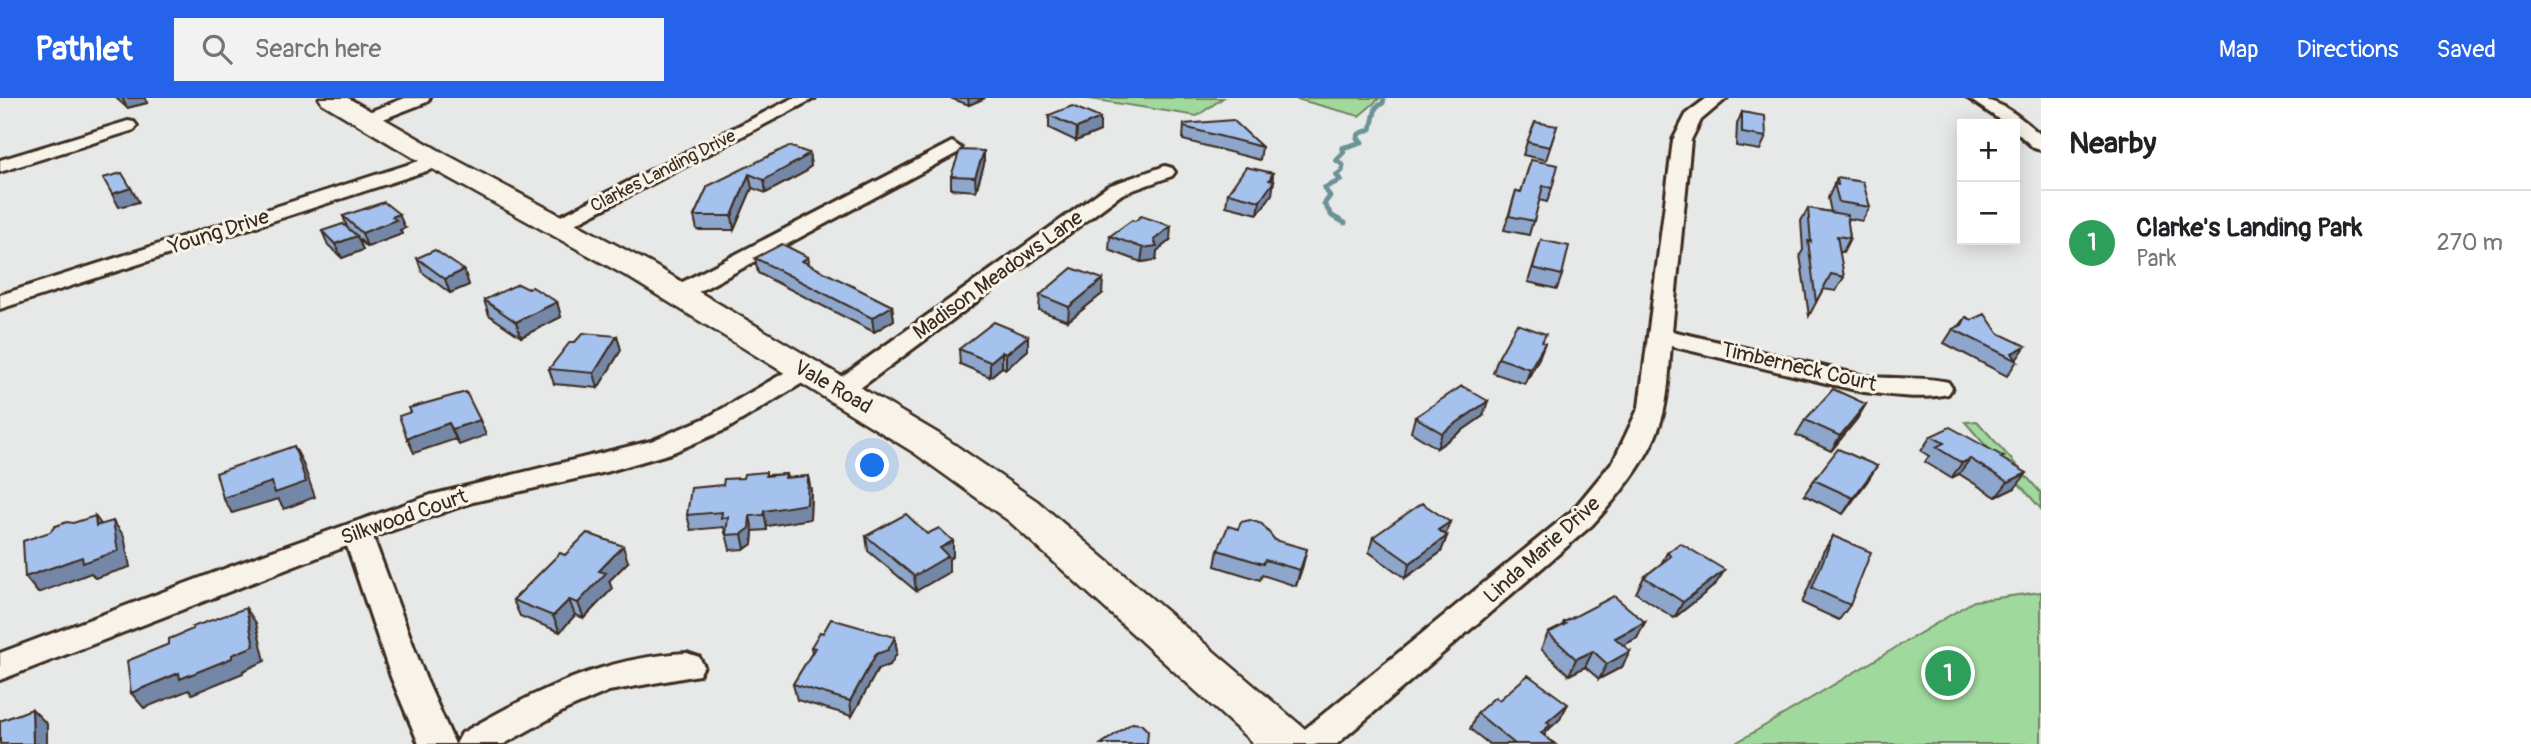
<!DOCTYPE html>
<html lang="en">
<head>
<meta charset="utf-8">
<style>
	body { margin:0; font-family:Pangolin,sans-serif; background:#f2f2f2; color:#202124 }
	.controls { position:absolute; right:21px; top:21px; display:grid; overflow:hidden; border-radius:0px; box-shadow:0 4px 18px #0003 }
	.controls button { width:63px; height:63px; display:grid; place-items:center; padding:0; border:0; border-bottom:2px solid #e0e0e0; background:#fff; color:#202124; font:35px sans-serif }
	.you { position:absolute; left:873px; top:368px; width:24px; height:24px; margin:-18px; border:5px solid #fff; border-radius:50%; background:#1a73e8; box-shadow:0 0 0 10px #1a73e833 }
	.badge { display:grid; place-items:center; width:46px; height:46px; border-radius:50%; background:#2563eb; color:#fff; font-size:23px; font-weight:700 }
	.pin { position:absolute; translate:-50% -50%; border:4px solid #fff; box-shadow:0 2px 7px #0006 }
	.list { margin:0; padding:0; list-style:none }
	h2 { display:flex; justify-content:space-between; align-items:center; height:91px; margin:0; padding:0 28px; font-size:30px }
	h2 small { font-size:23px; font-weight:400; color:#757577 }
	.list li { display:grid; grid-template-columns:46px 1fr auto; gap:21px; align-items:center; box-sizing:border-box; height:105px; padding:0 28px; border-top:2px solid #e0e0e0 }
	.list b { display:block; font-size:26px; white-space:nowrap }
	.list p { margin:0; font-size:23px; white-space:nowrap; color:#757577 }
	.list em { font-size:23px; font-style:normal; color:#757577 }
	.icon { flex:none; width:38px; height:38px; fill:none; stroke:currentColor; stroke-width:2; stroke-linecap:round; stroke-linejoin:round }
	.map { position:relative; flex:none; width:2041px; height:646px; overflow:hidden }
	header { display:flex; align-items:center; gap:42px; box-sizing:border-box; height:98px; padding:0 35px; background:#2563eb; color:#fff }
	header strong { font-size:33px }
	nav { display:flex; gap:38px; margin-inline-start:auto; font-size:24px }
	.search { width:490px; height:63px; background:#f2f2f2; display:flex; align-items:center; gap:18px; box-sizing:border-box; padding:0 24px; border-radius:0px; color:#757577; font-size:26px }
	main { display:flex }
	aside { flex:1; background:#fff }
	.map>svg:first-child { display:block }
	.green { fill:#a0d99e; stroke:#6e825e; stroke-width:2 }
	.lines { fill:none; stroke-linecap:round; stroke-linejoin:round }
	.stream { stroke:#6a9297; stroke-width:5 }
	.street-casing { stroke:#3b2a1e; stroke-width:6 }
	.secondary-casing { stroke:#3b2a1e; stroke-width:5 }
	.street { fill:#f7f3e8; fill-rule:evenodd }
	.secondary { fill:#f7f3e8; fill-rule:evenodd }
	.wall { fill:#8ea6cc; stroke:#3b2a1e; stroke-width:2 }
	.shaded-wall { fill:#7487a6; stroke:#3b2a1e; stroke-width:2 }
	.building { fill:#a5c1ed; stroke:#3b2a1e; stroke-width:2 }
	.labels { text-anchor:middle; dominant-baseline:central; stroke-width:6; stroke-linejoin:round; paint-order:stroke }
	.far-street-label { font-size:18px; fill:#3b2a1e; stroke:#f7f3e8 }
	.street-label { font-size:21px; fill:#3b2a1e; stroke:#f7f3e8 }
</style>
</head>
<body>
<header>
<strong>Pathlet</strong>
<div class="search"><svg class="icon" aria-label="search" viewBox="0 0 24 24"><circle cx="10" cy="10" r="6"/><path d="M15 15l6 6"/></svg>Search here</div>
<nav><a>Map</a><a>Directions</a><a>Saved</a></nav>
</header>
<main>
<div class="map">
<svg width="2041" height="646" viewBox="0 0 2041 646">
	<rect width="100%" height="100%" fill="#e7e9e9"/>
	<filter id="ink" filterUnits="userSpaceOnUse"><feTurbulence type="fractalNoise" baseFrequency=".0143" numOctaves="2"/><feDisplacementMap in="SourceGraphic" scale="14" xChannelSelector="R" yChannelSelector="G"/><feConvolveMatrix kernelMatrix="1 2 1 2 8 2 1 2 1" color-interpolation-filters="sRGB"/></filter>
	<g filter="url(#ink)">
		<path class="green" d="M1084 0H1223L1197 18Z
			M1293 0H1380L1359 18Z
			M1977 323 2041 395V411L1965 324Z
			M2041 494V646H1734L1974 503Z"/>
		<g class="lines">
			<path class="stream" d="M1345 125 1332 118 1324 106 1330 98 1324 90 1341 82 1336 77 1342 73 1343 67 1336 62 1344 54 1342 50 1362 44 1357 40 1359 36 1371 31 1376 9 1383 5 1384 0"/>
			<g class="street-casing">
				<path id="street" d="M405 0H430L427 4 373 25 367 26 358 21 361 17Z
					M793 0H815L565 131H551L548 127 551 123Z
					M1707 0H1727L1701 22 1691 42 1672 233 1864 278C1890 282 1924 278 1948 284L1952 290 1948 296C1921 302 1891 297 1864 294L1671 248C1669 267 1669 288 1665 307 1657 353 1622 394 1592 427L1337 646H1294L1300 635 1572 413 1614 362 1639 309 1673 42 1687 15Z
					M1968 0C2000 0 2017 17 2041 37V52L2034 50 2015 33V26H2006Z
					M128 23 134 24 137 28 134 32 0 74V62Z
					M952 44 961 50 959 54 687 200H671L668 195 671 190Z
					M438 57 448 63 445 67 0 211V197Z
					M1165 68 1172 70 1175 74 1172 78 1122 96 848 299 839 301 830 299 826 293 830 287 1108 88Z
					M805 265 814 268 817 273 814 278 727 331 671 355 606 374 473 404 373 439 425 579 455 646H419L391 579 347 448 0 582V555L264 456 431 397 651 343 708 319 796 268Z
					M687 555 699 559 704 568 699 577 609 593 567 611 504 646H456L462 635C534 594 602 559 687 555Z"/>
			</g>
			<g class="secondary-casing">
				<path id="secondary" d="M319 0H348L447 57 650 165 939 336 1037 403 1305 631 1313 646H1254L1009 423 913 354 628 179 429 69 322 5Z"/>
			</g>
			<use href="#street" class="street"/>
			<use href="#secondary" class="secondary"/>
		</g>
		<path class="wall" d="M116 0H145L147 5 127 10Z
			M950 0H985L969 7Z
			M1742 14 1766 39 1760 52 1736 48 1737 26Z
			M1049 17 1100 20V33L1076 43 1049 30Z
			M1184 26 1262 49 1260 62 1183 42Z
			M1557 28 1546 62 1523 57 1527 44Z
			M809 55 811 68 807 71V73L766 95 752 90 734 132H697L694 118 708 88Z
			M1531 62 1552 90 1547 104 1539 102 1529 137 1504 132 1516 93 1521 94Z
			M984 66 976 93 951 91V78Z
			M1273 75 1272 96 1258 116 1226 108 1228 95Z
			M1837 80 1870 109 1862 123 1847 120 1850 140 1843 154H1839L1844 179 1836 193 1823 191 1809 218 1800 157 1803 152 1801 123 1808 110 1831 114 1828 100Z
			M343 118 405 130 400 132 402 136 367 149 359 141 363 152 342 160 328 147 322 133 347 129Z
			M1110 138 1170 142 1157 153 1156 162 1141 164 1109 152Z
			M1541 142 1562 177 1557 191 1528 184Z
			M808 159 809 167 892 208 894 222 874 234 758 175 755 160Z
			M417 160 464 172 469 187 450 195 422 174Z
			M1102 196 1068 223 1039 212 1040 197Z
			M484 202 557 204 561 219 521 239 489 217Z
			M1966 219 1998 235 2017 263 2007 278 1944 245 1953 231 1960 227Z
			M617 238 621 252 598 290 554 286 549 271 575 244Z
			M1028 238V252L1006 271 1002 269 990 279 960 266 959 251Z
			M1498 260H1539L1525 286 1493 275Z
			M1866 306 1857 321 1831 353 1796 337 1805 322Z
			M1483 318 1437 350 1411 334 1415 319Z
			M1931 338 2002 361 2015 390 1996 399 1959 376 1951 380 1925 364 1929 358 1921 353Z
			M1877 368 1843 416 1804 397 1814 382Z
			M786 376 787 380 808 378 811 393 810 421 767 428V432L753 433 752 446 745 451 730 452 726 435H725L724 429 691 432 687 417 723 387 767 377Z
			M1238 431 1275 442 1303 467 1296 488 1262 477 1260 482 1215 468 1218 452Z
			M927 436 953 443V458L949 461V474L916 493 868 453 866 438Z
			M1446 438H1447L1441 454 1405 480 1369 454 1373 439Z
			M1833 438 1850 507 1839 522 1802 505 1823 454Z
			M1667 455 1715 487 1674 520 1636 495 1644 479 1661 466Z
			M565 457 628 464 609 483 612 491 584 520 575 517 560 534 520 518 513 502Z
			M1564 524H1645L1637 540 1623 547 1630 553 1622 569 1599 581 1585 569 1569 577 1541 551 1548 535 1561 529Z
			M895 539 897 555 890 567 878 571 852 618 797 602 793 586 812 555 811 549Z
			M1499 602 1560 621 1547 633 1544 638 1555 646H1489L1470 631 1477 615Z"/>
		<path class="shaded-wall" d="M122 0H145L147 5 127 10Z
			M968 0H985L969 7Z
			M1100 20V33L1076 43 1077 30Z
			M984 53V66L976 93 975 79Z
			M809 55 811 68 807 71V73L766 95 764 82Z
			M1273 75 1271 87 1274 83 1272 96 1258 116 1260 103 1269 82Z
			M749 76 752 90 734 132 732 118Z
			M131 90 139 104 119 109 112 96Z
			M399 116 405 130 400 132 402 136 367 149 362 135 392 119Z
			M1171 128 1170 142 1157 153 1156 162 1141 164 1143 150Z
			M357 138 363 152 342 160 335 146Z
			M808 159 810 173 802 163Z
			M464 172 469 187 450 195 445 181Z
			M1103 181 1102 196 1068 223 1069 209Z
			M557 204 561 219 521 239 516 224Z
			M892 208 894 222 874 234 872 220Z
			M617 238 621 252 598 290 594 275Z
			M1028 238V252L1006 271V256Z
			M1545 245 1539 260 1525 286 1530 271Z
			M2026 248 2016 262 2012 255Z
			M1002 254V269L990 279V264Z
			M1488 303 1483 318 1437 350 1442 335Z
			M1866 306 1857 321 1831 353 1840 338Z
			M480 322 486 337 459 347 452 331Z
			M449 325 456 341 414 355 407 340Z
			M294 348 302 363 315 399 284 411 278 401 232 415 223 400Z
			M1970 361 1959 376 1951 380 1962 365Z
			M1877 368 1867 384 1843 416 1853 400Z
			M2027 375 2015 390 1996 399 2008 384Z
			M808 378 811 393 810 421 767 428V432L764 413Z
			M95 418 106 433 96 428Z
			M750 418 753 433 752 446 745 451 742 436Z
			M113 423 124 438 130 469 95 480 91 475 38 495 25 479Z
			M1450 424 1445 439 1438 432Z
			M1447 438 1441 454 1405 480 1410 465Z
			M953 443V458L949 461V474L916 493 914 478 940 450Z
			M623 448 628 464 609 483 612 491 584 520 578 505 599 473Z
			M1307 451 1303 467 1296 488 1300 472Z
			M1725 472 1715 487 1674 520 1683 504Z
			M569 502 575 517 560 534 553 518Z
			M246 510 256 525 265 563 243 573V575L192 596 189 592 144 610 131 595 179 575 232 557Z
			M1645 524 1637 540 1607 556 1615 540Z
			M895 539 897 555 890 567 878 571 852 618 850 603 876 556Z
			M1593 553 1585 569 1569 577 1576 561Z
			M1630 553 1622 569 1599 581 1607 566Z
			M1568 606 1560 621 1547 633 1542 642 1541 635 1547 624Z
			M32 611 47 626V646H33Z"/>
		<path class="building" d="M1072 8 1100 20 1077 30 1049 17Z
			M1742 14 1765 18 1766 39 1742 35Z
			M1233 22 1262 49 1184 29V26Z
			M1535 24 1557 28 1550 49 1527 44Z
			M789 48 809 55 803 59H805L764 82 749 76 732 118H694L708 88Z
			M960 52 984 53 975 79 951 78Z
			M1531 62 1558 67 1552 90 1543 88 1534 123 1509 118 1516 93 1521 94Z
			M1246 69 1273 75 1269 82 1274 83 1260 103 1228 95Z
			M122 75 131 90 112 96 103 80Z
			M1837 80 1863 84 1870 109 1839 104 1834 86 1838 87Z
			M384 104 399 116 392 119 396 122 362 135 343 118Z
			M1808 110 1847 117 1850 140 1837 138 1844 179 1831 176 1816 204 1808 143 1811 144Z
			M1141 118 1171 128 1154 142 1157 148 1143 150 1110 138 1132 122 1135 123Z
			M343 126 357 138 335 146 322 133Z
			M1541 142 1569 148 1562 177 1533 170Z
			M782 146 808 159 802 163 892 208 872 220 755 160Z
			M435 152 464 172 445 181 417 160Z
			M1072 170 1103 181 1069 209 1040 197Z
			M518 186 528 191 532 189 557 204 516 224 484 202Z
			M1985 216 1998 235 2026 248 2012 255 2017 263 1953 231 1962 227 1966 219 1972 222Z
			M994 224 1028 238 1006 256 1002 254 990 264 959 251Z
			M1517 226 1546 236 1542 244 1545 245 1530 271 1498 260Z
			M583 235 617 238 594 275 549 271 570 244H575Z
			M1462 288 1488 303 1442 335 1415 319Z
			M1833 291 1866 306 1840 338 1805 322Z
			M466 294 480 322 452 331 449 325 407 340 399 318 411 314 409 310Z
			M1950 329 2004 359 2001 360 2027 375 2008 384 1970 361 1962 365 1936 349 1944 345 1931 338Z
			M294 348 306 384 275 395 272 384 223 400 216 375Z
			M1838 351 1877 368 1853 400 1814 382Z
			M766 374V378L786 376 785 380 808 378 807 406 764 413V417L750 418 749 431 742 436 726 437 728 419 721 420 722 414 687 417 691 390 723 387 724 381 743 380 744 376Z
			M1422 405 1450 424 1438 432 1447 438 1410 465 1373 439Z
			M906 416 927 436 939 430 953 443 940 450 948 458 914 478 866 438Z
			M95 418 96 428 113 423 118 453 83 465 82 459 25 479 23 443 50 434 55 428 67 424 73 425Z
			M1250 422 1262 426 1275 442 1307 451 1300 472 1265 462 1263 466 1218 452 1228 428 1238 431 1241 424Z
			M587 435 623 448 599 473 606 475 578 505 569 502 553 518 513 502 560 455 565 457Z
			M1833 438 1871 454 1850 507 1812 490Z
			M1680 445 1725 472 1683 504 1644 479 1671 458 1667 455Z
			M1614 498 1645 524 1615 540 1630 553 1607 566 1593 553 1576 561 1548 535 1566 526 1564 524Z
			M246 510 254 548 232 557V560L180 581 179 575 131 595 127 563 169 546V541L193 531 192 529Z
			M831 521 895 539 888 552 876 556 850 603 793 586 815 550 811 549 820 534 823 535Z
			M1528 577 1568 606 1547 624 1550 627 1541 635 1555 646H1515L1477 615 1495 599 1499 602Z
			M32 611 33 646H0V623Z
			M1132 625 1141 626 1148 633 1147 646H1101Z"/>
	</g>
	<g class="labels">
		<g class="far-street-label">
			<text transform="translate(663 73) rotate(-27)">Clarkes Landing Drive</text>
		</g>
		<g class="street-label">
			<text transform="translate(219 134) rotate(-18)">Young Drive</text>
			<text transform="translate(998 177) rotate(-36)">Madison Meadows Lane</text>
			<text transform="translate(1799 269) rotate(13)">Timberneck Court</text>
			<text transform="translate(833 289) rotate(30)">Vale Road</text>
			<text transform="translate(404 419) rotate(-19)">Silkwood Court</text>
			<text transform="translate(1542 452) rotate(-42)">Linda Marie Drive</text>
		</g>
	</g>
</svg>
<div class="controls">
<button>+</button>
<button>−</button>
</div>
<div class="you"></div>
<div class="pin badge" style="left:1948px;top:575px;background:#2e9e5b">1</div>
</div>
<aside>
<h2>Nearby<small></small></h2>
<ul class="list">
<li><span class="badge" style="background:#2e9e5b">1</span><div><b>Clarke's Landing Park</b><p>Park</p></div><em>270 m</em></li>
</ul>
</aside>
</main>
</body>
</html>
